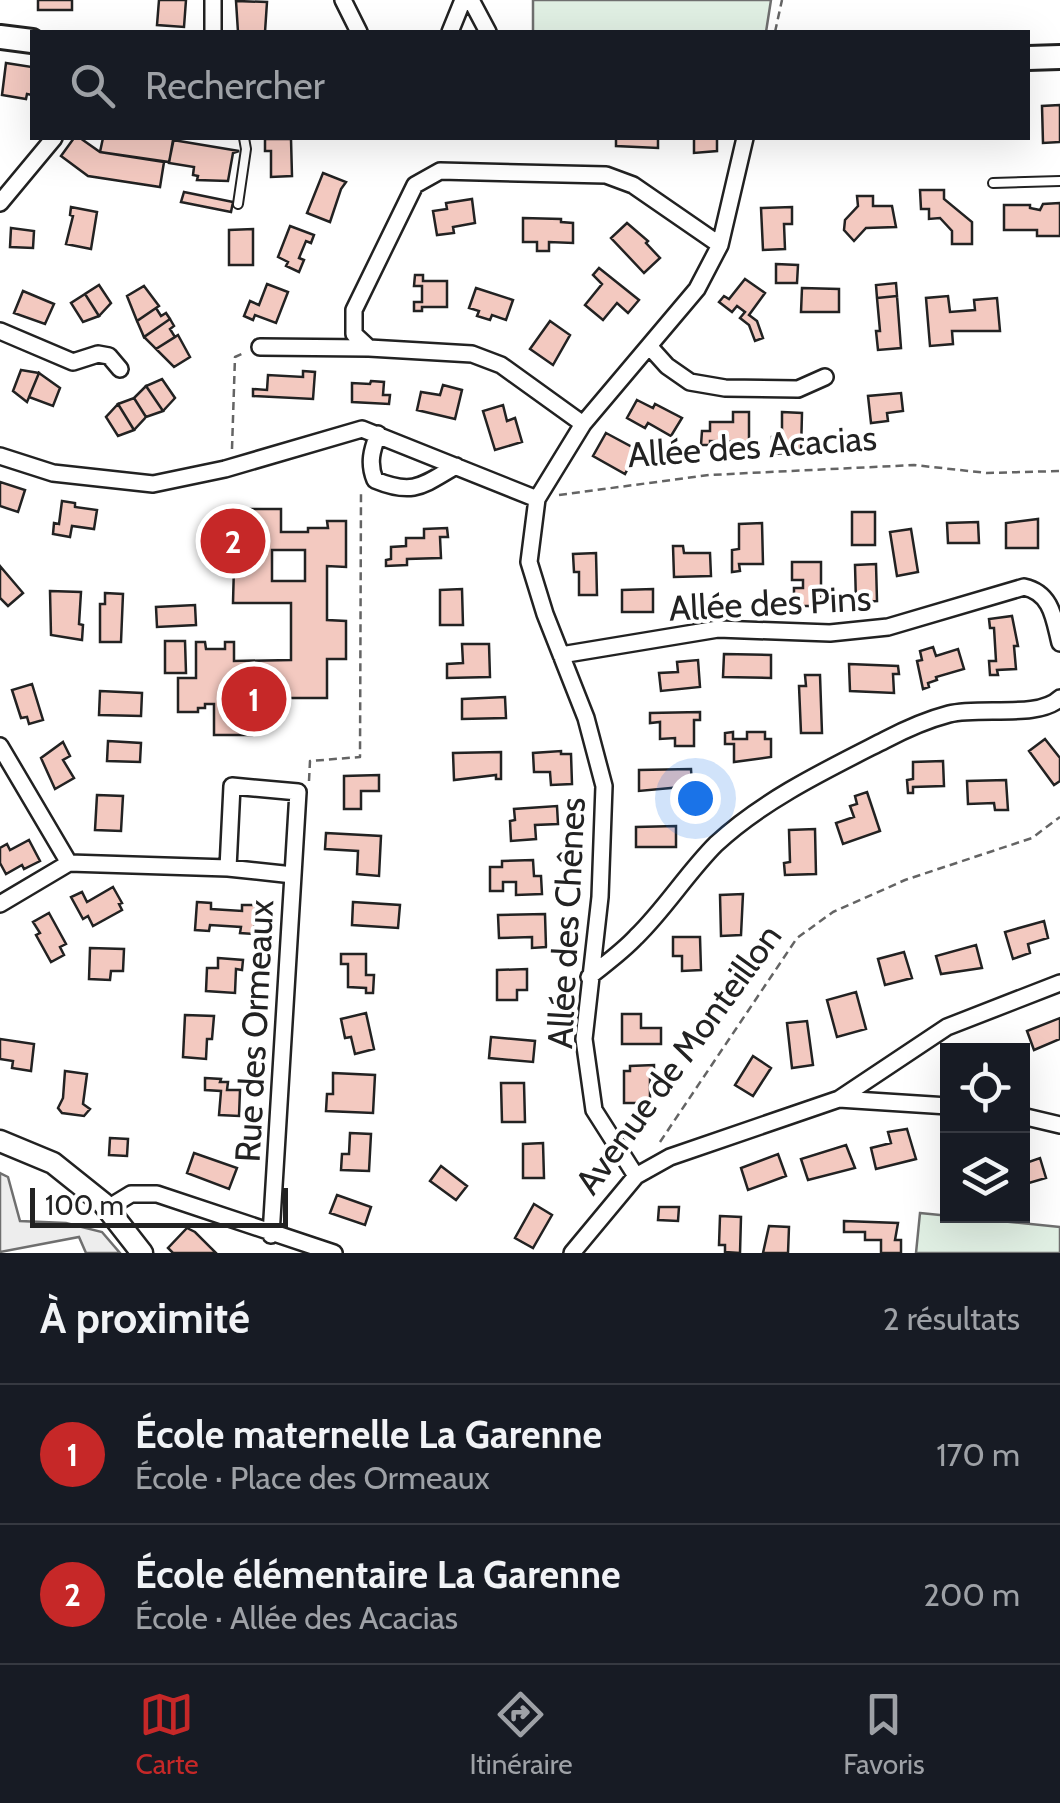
<!DOCTYPE html>
<html lang="fr">
<head>
<meta charset="utf-8">
<style>
	body { margin:0; font-family:Cabin,sans-serif; background:#20242c; color:#f1f3f6 }
	.controls { position:absolute; right:30px; bottom:30px; display:grid; overflow:hidden; border-radius:0px; box-shadow:0 10px 40px #0002 }
	.controls button { width:90px; height:90px; display:grid; place-items:center; padding:0; border:0; border-bottom:2px solid #363941; background:#171b24; color:#f1f3f6; font:50px sans-serif }
	.scale { position:absolute; left:30px; bottom:25px; width:258px; box-sizing:border-box; padding-left:10px; border:5px solid #222; border-top:0; font-size:28px; line-height:35px; white-space:nowrap; color:#222; -webkit-text-stroke:8px #fff; paint-order:stroke }
	.you { position:absolute; left:695px; top:798px; width:35px; height:35px; margin:-25px; border:8px solid #fff; border-radius:50%; background:#1a73e8; box-shadow:0 0 0 15px #1a73e833 }
	.badge { display:grid; place-items:center; width:65px; height:65px; border-radius:50%; background:#c62828; color:#fff; font-size:32px; font-weight:700 }
	.pin { position:absolute; translate:-50% -50%; border:5px solid #fff; box-shadow:0 2px 10px #0006 }
	.list { margin:0; padding:0; list-style:none }
	h2 { display:flex; justify-content:space-between; align-items:center; height:130px; margin:0; padding:0 40px; font-size:42px }
	h2 small { font-size:32px; font-weight:400; color:#9ea1a6 }
	.list li { display:grid; grid-template-columns:65px 1fr auto; gap:30px; align-items:center; box-sizing:border-box; height:140px; padding:0 40px; border-top:2px solid #363941 }
	.list b { display:block; font-size:38px; white-space:nowrap }
	.list p { margin:0; font-size:32px; white-space:nowrap; color:#9ea1a6 }
	.list em { font-size:32px; font-style:normal; color:#9ea1a6 }
	.icon { flex:none; width:55px; height:55px; fill:none; stroke:currentColor; stroke-width:2; stroke-linecap:round; stroke-linejoin:round }
	.map { position:relative; flex:none; width:1060px; height:1253px; overflow:hidden }
	.search { position:absolute; background:#171b24; box-shadow:0 10px 40px #0002; left:30px; right:30px; top:30px; height:110px; display:flex; align-items:center; gap:25px; box-sizing:border-box; padding:0 35px; border-radius:0px; color:#9ea1a6; font-size:38px }
	.sheet { height:410px; background:#171b24 }
	nav { display:flex; justify-content:space-around; align-items:center; box-sizing:border-box; height:140px; border-top:2px solid #363941; background:#171b24; font-size:28px; color:#9ea1a6 }
	nav a { display:grid; justify-items:center; gap:5px }
	nav .on { color:#c62828 }
	.map>svg:first-child { display:block }
	.green { fill:#e0efe3; stroke:#6f6f6f; stroke-width:2.5 }
	.parking { fill:#ededed; stroke:#6f6f6f; stroke-width:2.5 }
	.building { fill:#f3c9c0; stroke:#222; stroke-width:2.5; fill-rule:evenodd }
	.lines { fill:none; stroke-linecap:round; stroke-linejoin:round }
	.service-casing { stroke:#222; stroke-width:12 }
	.minor-casing { stroke:#222; stroke-width:20 }
	.tertiary-casing { stroke:#222; stroke-width:25 }
	.secondary-casing { stroke:#222; stroke-width:28 }
	.path { stroke:#646464; stroke-width:2.5; stroke-dasharray:8 5; stroke-linecap:butt }
	.service { stroke:#fff; stroke-width:8 }
	.minor { stroke:#fff; stroke-width:15 }
	.tertiary { stroke:#fff; stroke-width:20 }
	.secondary { stroke:#fff; stroke-width:22 }
	.labels { text-anchor:middle; dominant-baseline:central; stroke-width:8; stroke-linejoin:round; paint-order:stroke }
	.street-label { font-size:35px; fill:#222; stroke:#fff }
</style>
</head>
<body>
<div class="map">
<svg width="1060" height="1253" viewBox="0 0 1060 1253">
	<rect width="100%" height="100%" fill="#fff"/>
	<path class="green" d="M533 0H771L766 32H533Z
		M920 1213 1060 1227V1253H916Z"/>
	<path class="parking" d="M0 1173 8 1177 20 1221 66 1223 102 1232 120 1253H86L79 1237 0 1252Z"/>
	<path class="building" d="M38 0H72V10H38Z
		M159 0H186L184 27 157 25Z
		M236 1 267 2 265 32H238Z
		M6 63 32 67V95L27 94 26 99 2 95Z
		M1060 105V142L1043 143 1042 106Z
		M74 138H80L100 152 164 162 160 187 88 176 61 156Z
		M103 138H174L169 162 100 152Z
		M616 138H658V148L616 146Z
		M694 138H717V151L694 153Z
		M265 139H291L292 176 271 177V151H265Z
		M173 140 239 151 233 153 228 181 197 180 198 176 193 175 194 167 169 163Z
		M323 173 346 182 341 189 330 222 307 213Z
		M920 190H944V199L972 222V244H952V231L940 218 929 219V209H921Z
		M184 192 233 202 231 212 181 202Z
		M857 196H873V206H892L896 227 866 228 854 241 844 230 845 220 858 206Z
		M472 199 475 223 453 227 454 233 437 235 433 211 447 209 446 203Z
		M1060 203V236H1037V230H1004V205H1030V208L1040 210 1043 204Z
		M71 207 97 212 91 249 66 244 73 216 70 215Z
		M792 207V224H784L785 249 763 250 761 208Z
		M523 218 561 219V222L573 223V243L549 242V251H537V242H523Z
		M627 223 648 241 646 243 660 258 644 273 611 238Z
		M290 226 314 235 311 243 306 241 299 258 304 260 299 272 286 266 288 262 278 257Z
		M11 228 34 231 33 248 10 247Z
		M253 229V265H229V230Z
		M776 264 798 265 797 283H776Z
		M599 268 639 300 628 313 617 303 603 320 585 305 602 284 593 275Z
		M415 275H423V281H447V307H422V311H414V302H422V286H414Z
		M745 279 765 293 749 315 757 321 763 338 755 341 749 325 740 318 745 312 737 306 732 312 719 302 724 296 729 299Z
		M896 283 897 296 877 298 876 285Z
		M267 284 288 292 276 323 255 315 253 320 244 316 250 301 259 305Z
		M99 285 111 303 99 316 85 294Z
		M144 286 159 306 137 321 127 296Z
		M476 288 513 300 506 320 492 315 490 320 477 316 479 311 469 308Z
		M802 288 839 289V312H801Z
		M23 291 54 304 45 324 14 313Z
		M85 294 99 316 83 322 71 303Z
		M897 296 901 348 878 350 876 331H880L877 298Z
		M948 296 950 312 975 310 974 300 997 298 1000 331H952L953 344 930 346 926 298Z
		M156 308 161 316 166 313 170 319 144 337 137 321Z
		M170 319 174 326 170 329 175 337 156 349 144 337Z
		M550 321 570 335 553 365 530 349Z
		M178 335 190 357 174 367 156 349Z
		M21 370 39 373 27 402 13 391Z
		M303 371 315 372 313 399 253 396V389L267 390 268 375 303 377Z
		M39 373 60 388 53 406 29 397Z
		M162 379 175 398 163 411 146 386Z
		M371 381 384 382 383 395H390L389 404 352 402V383L370 384Z
		M443 385 462 390 455 419 417 410 421 392 440 395Z
		M146 386 163 411 146 417 134 398Z
		M901 393 903 411 887 413 888 421 871 423 868 396Z
		M134 398 146 417 134 430 118 404Z
		M637 400 653 408 655 404 682 418 671 436 648 423 645 428 627 418Z
		M118 404 134 430 118 436 106 417Z
		M503 405 507 421 515 418 522 442 495 450 483 411Z
		M733 412H749V442L710 441V445H701L702 431H710V422H733Z
		M782 412 802 413 801 452 772 454V437H782Z
		M606 433 645 454 643 462 633 459 625 474 593 456Z
		M0 482 25 490 18 512 0 506Z
		M62 501 75 503V507L97 510 94 529 72 526 70 537 53 534 54 523 59 524Z
		M243 509H281V532H308V528H328L327 521H346V567L327 566V620L346 621V659H327V698H287V692H258V698L253 699 252 735H214V704H205V708H198V712H178V678H196V642H205L206 649H225V642H234V661L291 660V603H233L234 565H243ZM272 550H305V581H272Z
		M852 512H875V545H852Z
		M1038 519V548H1006V523Z
		M978 522 979 543H948L947 523Z
		M762 523 763 564H739L740 571 732 572V550L739 549V524Z
		M447 528 448 537H440L441 558 407 559V565L386 566V560L391 559V547L406 546V538H424V529Z
		M911 529 918 572 897 576 890 532Z
		M673 546H683L684 553H710L711 576 674 577Z
		M596 553 597 595H579V572H574L573 554Z
		M792 562H821V606H794V588H803V580H792Z
		M876 564 877 601 856 602 855 565Z
		M0 566 23 593 8 606 0 598Z
		M462 589 463 625H440V590Z
		M653 589V612H622V590Z
		M50 591 81 592 79 624 83 625 82 640 51 635Z
		M105 593 123 594 121 642H100V604H105Z
		M195 605 196 625 157 627 156 607Z
		M1012 616 1018 646H1014L1016 669 997 670 998 675H990L989 661H996L994 628H990L989 619Z
		M165 641H185L186 673H165Z
		M462 644H489L490 677 447 678V664L463 663Z
		M933 647 936 656 958 649 964 669 936 677 937 680 928 683 929 687 923 689 917 661 922 660 920 651Z
		M724 654 771 655V678L723 677Z
		M698 660 700 687 661 691 659 673 678 672 677 662Z
		M849 664 898 666 899 674H893L894 693 850 691Z
		M805 675H820L822 733H801L799 686H806Z
		M32 684 43 720 29 724 27 717 21 718 12 690Z
		M100 691 142 693 141 716 99 715Z
		M505 697 506 718 462 719V699Z
		M700 712V720H694V746H675V738L660 739V722L650 723V713Z
		M733 732V739H747V732H765V739H771V757L734 762V744H725V733Z
		M1045 739 1060 758V781L1054 785 1029 751Z
		M108 741 141 743 140 762 107 761Z
		M63 742 70 756 63 760 74 778 55 789 41 758Z
		M561 751V754H571L572 784 551 785 550 772H534L533 753Z
		M501 752V779H496V775L454 780 453 753Z
		M943 761 944 786 913 787V793H908L907 780 913 779V762Z
		M691 769 692 786 639 791V770Z
		M379 775V791H361V809H344V776Z
		M1006 780 1008 810H995L994 803 968 804 967 781Z
		M867 792 880 831 843 844 836 823 854 817 850 806 857 804 855 796Z
		M97 795 123 796 121 831 95 830Z
		M557 806 558 824 535 825 536 839 511 841 510 821 515 820 514 809Z
		M676 826V847H636V827Z
		M815 829 816 874 785 875 784 863 790 862 789 830Z
		M326 833 381 836 379 876 357 874 358 851 325 849Z
		M29 840 40 861 24 869 22 865 6 874 0 863V848L7 844 10 850Z
		M533 860 534 876H541L542 894 516 895V882H503V891H490V867H502V861Z
		M113 887 122 903 119 904 122 910 93 926 88 916 83 919 71 897 82 892 87 902Z
		M743 894 741 935 721 936 720 895Z
		M197 902 211 903V909L242 911V905H256L254 934 240 933 241 927 210 925 209 931 195 930Z
		M353 902 400 905 398 928 352 925Z
		M49 913 66 944 60 947 64 955 51 962 36 935 40 933 33 922Z
		M545 914 546 947 532 948V937L499 938 498 915Z
		M1044 921 1048 938 1028 944 1030 953 1013 959 1005 932Z
		M673 937H700L701 970 682 971V956H673Z
		M976 945 982 968 941 974 936 956Z
		M90 948 124 949 123 971H111L110 980 89 979Z
		M904 952 912 978 885 985 878 959Z
		M341 954H366V975H374L373 993H366V988L348 987V964H341Z
		M218 958 243 960 242 970 236 969 235 993 206 991 207 968H218Z
		M527 969V990H517V1000H497V970Z
		M856 992 866 1029 837 1037 827 1000Z
		M366 1013 374 1049 355 1054 351 1037 345 1038 341 1019Z
		M622 1014H641V1028H661V1044H622Z
		M185 1015 214 1016 212 1039H207L206 1059 183 1057Z
		M1060 1018V1039L1034 1050 1027 1031Z
		M807 1021 813 1065 792 1068 787 1023Z
		M491 1037 535 1041 533 1062 489 1058Z
		M0 1039 34 1044 31 1071 12 1068 13 1061 0 1059Z
		M753 1056 771 1068 753 1096 735 1085Z
		M654 1065V1071H650V1103H624V1071H630V1066Z
		M65 1071 87 1074 83 1104 90 1109 84 1116 62 1113 58 1108 63 1098Z
		M333 1073 375 1075 373 1113 326 1111 327 1094H333Z
		M205 1078 221 1079 220 1082H228L227 1090H240L239 1116 219 1115 221 1091 205 1090Z
		M501 1083H524L525 1122H502Z
		M907 1129 916 1159 876 1169 871 1148 891 1143 888 1132Z
		M350 1133 371 1134 369 1171 341 1170 342 1154H349Z
		M110 1138 128 1139 127 1156 109 1155Z
		M543 1143 544 1178H523V1144Z
		M846 1145 855 1168 808 1180 801 1159Z
		M194 1153 237 1168 229 1189 187 1173Z
		M778 1154 786 1176 748 1190 741 1168Z
		M1022 1156 1026 1163 1040 1158 1046 1178 1022 1185Z
		M441 1166 467 1186 456 1200 430 1181Z
		M337 1195 371 1207 365 1225 330 1213Z
		M534 1204 552 1215 533 1248 515 1238Z
		M659 1207H679L678 1221 658 1220Z
		M720 1216 741 1217 740 1253 725 1252V1245H719Z
		M844 1221 898 1223 895 1240H901V1253H881V1240H865V1232H844Z
		M769 1226 789 1227 788 1253H763Z
		M187 1228 195 1232 216 1253H173L168 1248Z"/>
	<g class="lines">
		<g class="service-casing">
			<path id="service" d="M993 183 1060 181
				M238 204 246 149 244 138"/>
		</g>
		<g class="minor-casing">
			<path id="minor" d="M343 0 359 32
				M471 0 488 32
				M213 32V0
				M450 32 463 0
				M0 203 54 138
				M0 331 73 362 98 354 109 356 120 369
				M649 346 667 366 690 382 725 388 798 389 825 377
				M260 347 369 348
				M583 424 501 365 472 354 369 348 354 334V310L415 185 440 171 606 175 633 185 720 245
				M378 434C372 450 368 463 375 480 414 496 423 485 456 466
				M0 456 53 473 153 484 225 469 362 429 537 499
				M561 655 718 629 830 633 888 627 1024 587C1052 593 1054 619 1060 643
				M0 746 69 863 228 868 293 875 271 1235
				M228 868 232 786 298 792 293 875
				M0 904 69 863
				M589 977C605 964 622 952 636 937 665 909 687 873 716 844 763 800 828 769 885 740 906 729 926 720 949 714 980 706 1039 719 1060 698
				M839 1099 948 1106
				M1022 1116 1060 1125
				M636 1176 594 1110 584 1039 600 897 604 786 586 718 545 614 529 562 537 499 583 424 697 289 720 245 745 138
				M108 1208 131 1194H157L334 1253
				M572 1253 636 1176 670 1157 839 1099 947 1027 1060 983"/>
		</g>
		<g class="tertiary-casing">
			<path id="tertiary" d="M0 1141 53 1163 103 1203 142 1253"/>
		</g>
		<g class="secondary-casing">
			<path id="secondary" d="M0 37 32 41
				M1028 58 1060 57"/>
		</g>
		<path class="path" d="M775 32 782 0
			M232 449 235 357 244 353
			M559 495 709 475 914 465 987 473 1060 471
			M309 781 310 761 360 757 361 491
			M660 1142 797 938 833 912 905 880 1032 838 1060 817"/>
		<use href="#service" class="service"/>
		<use href="#minor" class="minor"/>
		<use href="#tertiary" class="tertiary"/>
		<use href="#secondary" class="secondary"/>
	</g>
	<g class="labels">
		<g class="street-label">
			<text transform="translate(752 446) rotate(-4)">Allée des Acacias</text>
			<text transform="translate(770 603) rotate(-3)">Allée des Pins</text>
			<text transform="translate(566 923) rotate(-87)">Allée des Chênes</text>
			<text transform="translate(254 1031) rotate(-87)">Rue des Ormeaux</text>
			<text transform="translate(678 1059) rotate(-54)">Avenue de Monteillon</text>
		</g>
	</g>
</svg>
<div class="controls">
<button><svg class="icon" aria-label="locate" viewBox="0 0 24 24"><circle cx="12" cy="12" r="6"/><path d="M12 2v4M12 18v4M2 12h4M18 12h4"/></svg></button>
<button><svg class="icon" aria-label="layers" viewBox="0 0 24 24"><path d="M12 4l9 5-9 5-9-5zM3 14l9 5 9-5"/></svg></button>
</div>
<div class="scale">100 m</div>
<div class="you"></div>
<div class="pin badge" style="left:254px;top:699px">1</div>
<div class="pin badge" style="left:233px;top:541px">2</div>
<div class="search"><svg class="icon" aria-label="search" viewBox="0 0 24 24"><circle cx="10" cy="10" r="6"/><path d="M15 15l6 6"/></svg>Rechercher</div>
</div>
<section class="sheet">
<h2>À proximité<small>2 résultats</small></h2>
<ul class="list">
<li><span class="badge">1</span><div><b>École maternelle La Garenne</b><p>École · Place des Ormeaux</p></div><em>170 m</em></li>
<li><span class="badge">2</span><div><b>École élémentaire La Garenne</b><p>École · Allée des Acacias</p></div><em>200 m</em></li>
</ul>
</section>
<nav>
<a class="on"><svg class="icon" aria-label="map" viewBox="0 0 24 24"><path d="M3 6l6-2 6 2 6-2v14l-6 2-6-2-6 2zM9 4v14M15 6v14"/></svg>Carte</a>
<a><svg class="icon" aria-label="directions" viewBox="0 0 24 24"><path d="M12 3l9 9-9 9-9-9zM9 14v-3h6M13 9l2 2-2 2"/></svg>Itinéraire</a>
<a><svg class="icon" aria-label="saved" viewBox="0 0 24 24"><path d="M7 4h10v16l-5-4-5 4z"/></svg>Favoris</a>
</nav>
</body>
</html>
